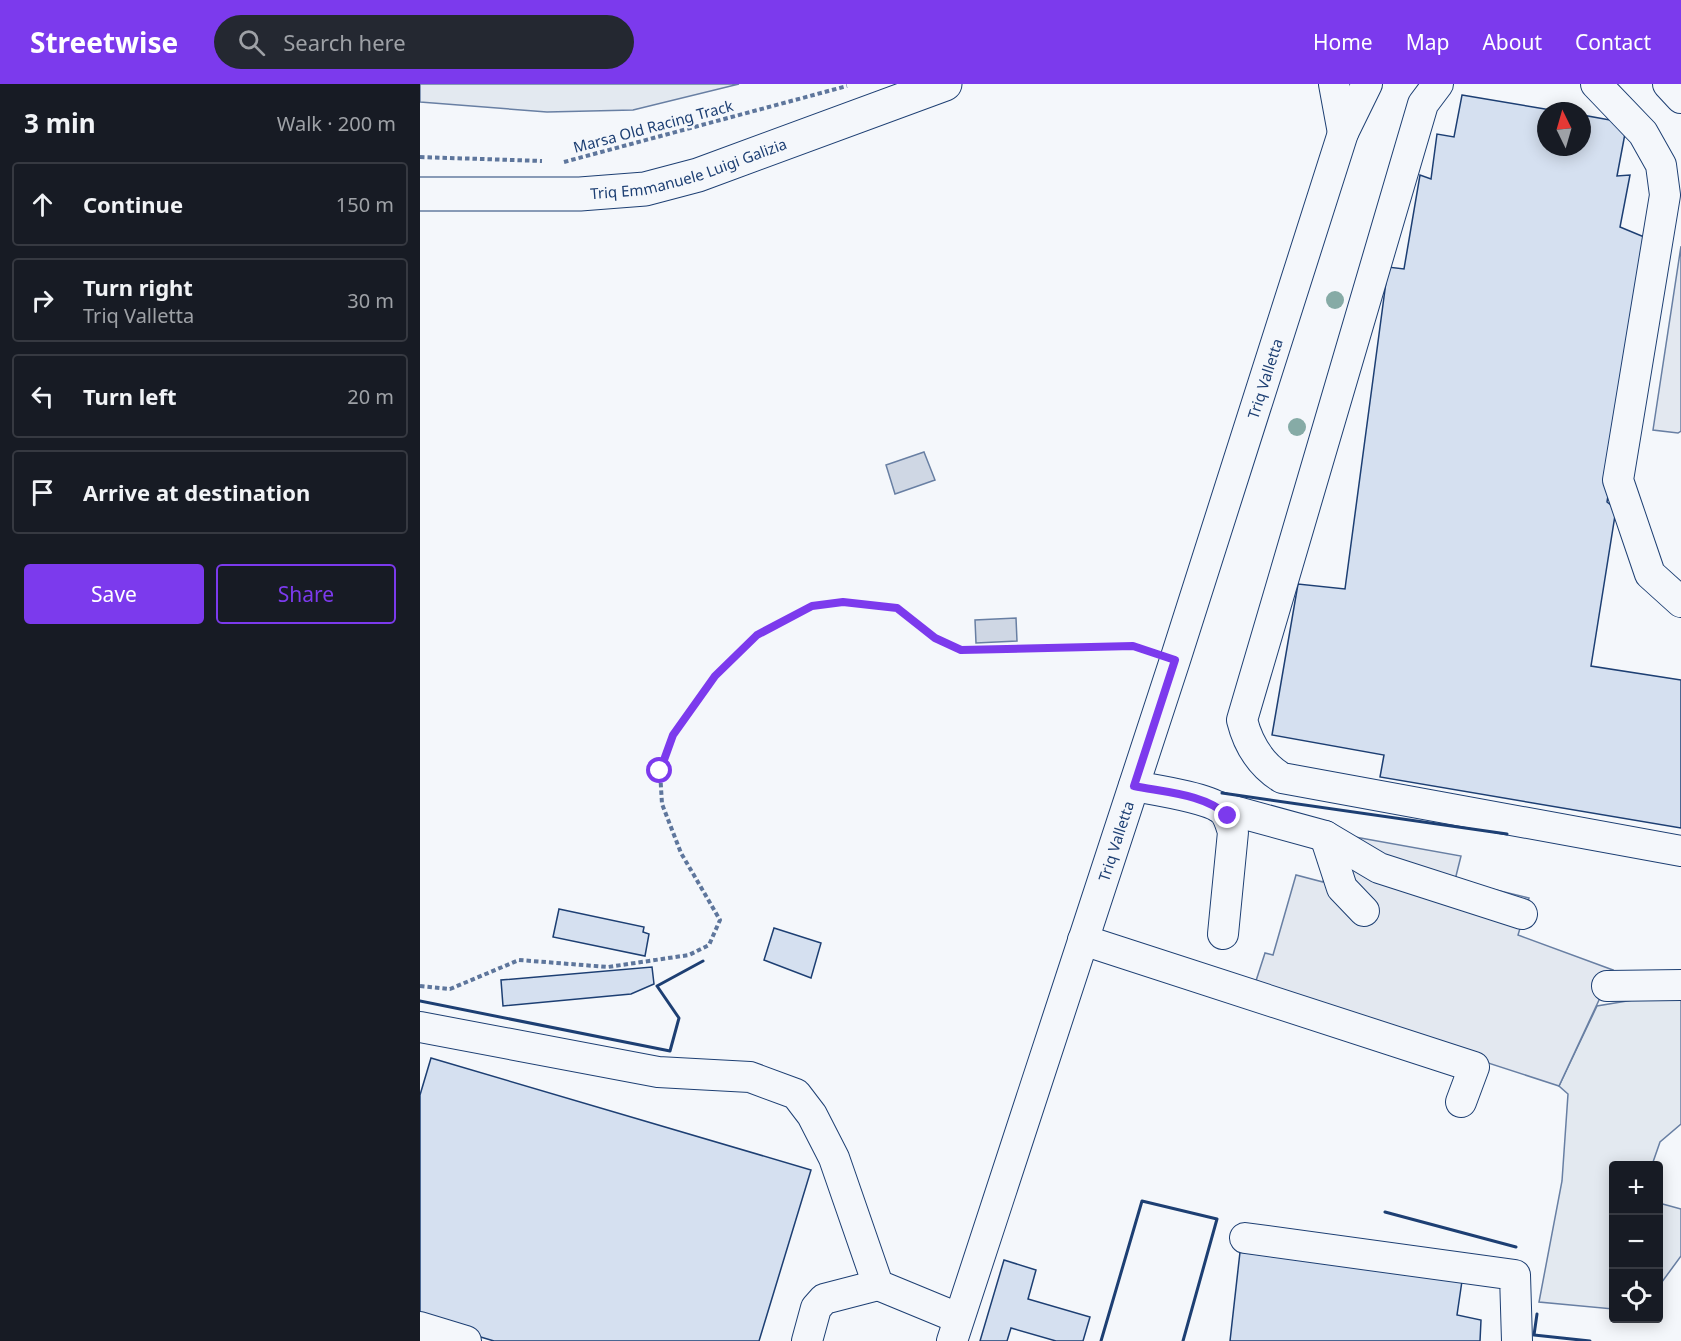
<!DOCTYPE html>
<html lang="en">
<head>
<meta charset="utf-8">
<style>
	body { margin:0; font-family:"Noto Sans",sans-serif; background:#242831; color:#f1f3f6 }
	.controls { position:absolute; right:18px; bottom:18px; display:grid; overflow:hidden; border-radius:6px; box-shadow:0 3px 15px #0003 }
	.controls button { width:54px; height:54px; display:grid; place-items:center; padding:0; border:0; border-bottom:2px solid #363941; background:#171b24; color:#f1f3f6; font:30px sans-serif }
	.compass { position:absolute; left:1117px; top:18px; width:54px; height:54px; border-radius:50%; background:#171b24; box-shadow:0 3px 15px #0003; rotate:355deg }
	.stop { position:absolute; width:18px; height:18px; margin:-14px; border:4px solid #7c3aed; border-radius:50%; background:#fff }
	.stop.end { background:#7c3aed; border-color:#fff; box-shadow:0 2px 6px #0008 }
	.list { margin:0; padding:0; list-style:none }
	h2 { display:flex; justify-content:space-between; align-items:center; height:78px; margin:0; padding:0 24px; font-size:26px }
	h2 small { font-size:20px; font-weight:400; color:#9ea1a6 }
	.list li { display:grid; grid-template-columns:39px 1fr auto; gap:18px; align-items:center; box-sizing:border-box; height:84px; margin:0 12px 12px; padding:0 12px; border:2px solid #363941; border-radius:6px }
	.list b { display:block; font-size:22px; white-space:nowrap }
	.list p { margin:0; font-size:20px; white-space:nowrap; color:#9ea1a6 }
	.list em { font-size:20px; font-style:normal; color:#9ea1a6 }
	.actions { display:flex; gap:12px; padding:18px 24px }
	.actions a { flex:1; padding:14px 0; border:2px solid #7c3aed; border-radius:6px; text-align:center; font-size:21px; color:#7c3aed }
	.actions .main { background:#7c3aed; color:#fff }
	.icon { flex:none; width:33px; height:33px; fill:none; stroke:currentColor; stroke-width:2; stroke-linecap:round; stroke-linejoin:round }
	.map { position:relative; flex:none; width:1261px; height:1257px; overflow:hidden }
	header { display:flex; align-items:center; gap:36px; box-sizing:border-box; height:84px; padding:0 30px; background:#7c3aed; color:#fff }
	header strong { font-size:28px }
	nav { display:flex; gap:33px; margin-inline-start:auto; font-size:21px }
	.search { width:420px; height:54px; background:#242831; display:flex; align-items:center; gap:15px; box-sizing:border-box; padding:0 21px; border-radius:33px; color:#9ea1a6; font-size:22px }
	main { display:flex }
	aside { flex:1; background:#171b24 }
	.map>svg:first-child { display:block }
	.green { fill:#e3e9f0; stroke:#687fa3; stroke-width:1.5 }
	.parking { fill:#e3e8f0; stroke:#687fa3; stroke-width:1.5 }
	.water { fill:#cfd7e4; stroke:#687fa3; stroke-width:1.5 }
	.building { fill:#d5e0f0; stroke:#1d3f73; stroke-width:1.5 }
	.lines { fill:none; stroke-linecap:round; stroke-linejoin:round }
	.minor-casing { stroke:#1d3f73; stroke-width:32 }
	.major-casing { stroke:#1d3f73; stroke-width:35 }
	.path { stroke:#5e769c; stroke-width:4; stroke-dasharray:4.5 3; stroke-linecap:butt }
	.minor { stroke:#f4f7fb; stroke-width:30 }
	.major { stroke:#f4f7fb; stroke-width:33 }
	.wall { stroke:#1d3f73; stroke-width:3 }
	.tree { fill:#86aba6 }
	.route { stroke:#7c3aed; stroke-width:8 }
	.labels { text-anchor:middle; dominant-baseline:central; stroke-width:4.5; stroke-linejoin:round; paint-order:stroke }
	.street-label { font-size:15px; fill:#1d3f73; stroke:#f4f7fb }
</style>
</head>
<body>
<header>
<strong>Streetwise</strong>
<div class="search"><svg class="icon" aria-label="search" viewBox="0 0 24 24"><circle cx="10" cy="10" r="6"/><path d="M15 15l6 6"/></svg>Search here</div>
<nav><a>Home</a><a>Map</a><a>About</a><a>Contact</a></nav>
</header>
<main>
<aside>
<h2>3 min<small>Walk · 200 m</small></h2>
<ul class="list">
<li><svg class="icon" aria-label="ahead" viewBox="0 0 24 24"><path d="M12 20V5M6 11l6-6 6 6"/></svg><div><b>Continue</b></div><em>150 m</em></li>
<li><svg class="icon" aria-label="right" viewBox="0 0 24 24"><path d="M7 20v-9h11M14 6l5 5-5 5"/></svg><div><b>Turn right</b><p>Triq Valletta</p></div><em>30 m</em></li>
<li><svg class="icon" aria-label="left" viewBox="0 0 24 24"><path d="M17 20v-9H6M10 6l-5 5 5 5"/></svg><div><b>Turn left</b></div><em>20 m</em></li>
<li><svg class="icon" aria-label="arrive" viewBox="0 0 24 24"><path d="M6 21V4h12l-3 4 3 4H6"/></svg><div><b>Arrive at destination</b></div></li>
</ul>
<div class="actions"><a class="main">Save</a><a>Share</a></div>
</aside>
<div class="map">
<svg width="1261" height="1257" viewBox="0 0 1261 1257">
	<rect width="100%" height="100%" fill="#f4f7fb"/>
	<path class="green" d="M0 0H319L213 26 127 28 0 18Z
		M1261 908V1040L1240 1058 1232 1081 1194 1082 1193 1225 1119 1218 1142 1097 1148 1010 1139 1002 1177 922Z
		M1239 1119 1261 1125V1172L1239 1202Z"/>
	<path class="parking" d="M1261 162V347L1258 349 1233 346Z
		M935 753 1041 772 1035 796 1109 814 1098 851 1193 886 1139 1002 834 903 845 869 853 871 876 791 903 798 907 783Z"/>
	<path class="water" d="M504 368 515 396 475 410 466 381Z
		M596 534 597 557 556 559 555 536Z"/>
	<path class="building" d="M1042 11 1137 27H1126V63H1162V31L1207 39 1197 92 1210 91 1200 143 1229 155 1187 418 1196 425 1171 582 1261 596V744L960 693 964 671 852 651 878 500 925 505 968 183 984 185 1000 91 1011 95 1017 50 1034 53Z
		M139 825 224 843 223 848 229 850 225 872 133 853Z
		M354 844 401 859 391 894 344 876Z
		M232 883 234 900 211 910 83 922 81 896Z
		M11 974 391 1086 339 1257H74L0 1235V1011Z
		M820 1168 1042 1197 1037 1231 1061 1236 1060 1257H810Z
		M584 1176 616 1186 608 1215 670 1233 663 1257H636L591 1244 587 1257H560Z"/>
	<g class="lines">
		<g class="minor-casing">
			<g id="minor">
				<path d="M914 0 923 49"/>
				<path d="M1018 0 1003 20 822 636C828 660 841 681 862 694L1261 767"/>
				<path d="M1176 0 1223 49 1241 81 1245 111 1198 396 1230 490 1261 518"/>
				<path d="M1248 0 1261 14"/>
				<path d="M714 702C735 706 784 713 800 724 808 729 810 739 813 748L803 850"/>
				<path d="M799 723 905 752 959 784 1102 830"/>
				<path d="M905 752 922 804 944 827"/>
				<path d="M663 856 1054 983 1041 1018"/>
				<path d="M1187 902 1261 901"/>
				<path d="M0 943 238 988 330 993 376 1010 392 1031 414 1074 458 1201 538 1234"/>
				<path d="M825 1154 1095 1191 1097 1257"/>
				<path d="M0 1243 46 1257"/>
				<path d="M387 1257 396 1224 404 1215 458 1201"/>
				<path id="s1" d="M532 1257 755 576 923 49 947 0"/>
			</g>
		</g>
		<g class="major-casing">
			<g id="major">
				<path id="s2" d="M0 110H160L225 105 278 91 525 0"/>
			</g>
		</g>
		<path class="path" d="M0 73 122 77
			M144 78 427 2
			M0 902 30 905 99 876 188 883 269 871 289 861 300 836 261 769 242 720 240 687 253 651 295 592 337 551 392 522 423 518 477 524 515 554 541 565 713 562 729 567"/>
		<use href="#minor" class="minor"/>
		<use href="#major" class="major"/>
		<path class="wall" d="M802 709 1087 750
			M0 917 250 967 259 934 237 902 283 877
			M965 1128 1096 1163
			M1117 1230 1114 1251 1170 1257
			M681 1257 722 1117 797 1135 763 1257"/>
	</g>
	<g class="tree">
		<circle cx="915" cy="216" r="9"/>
		<circle cx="877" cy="343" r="9"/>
	</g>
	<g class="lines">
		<path class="route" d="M240 687 253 651 295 592 337 551 392 522 423 518 477 524 515 554 541 566 713 562 755 576 714 702C743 708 786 710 808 732"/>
	</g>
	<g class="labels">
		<g class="street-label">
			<text transform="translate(233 42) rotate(-15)">Marsa Old Racing Track</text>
			<text stroke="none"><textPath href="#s2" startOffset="272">Triq Emmanuele Luigi Galizia</textPath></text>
			<text stroke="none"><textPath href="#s1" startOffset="1012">Triq Valletta</textPath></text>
			<text stroke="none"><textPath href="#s1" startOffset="526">Triq Valletta</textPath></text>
		</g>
	</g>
</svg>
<div class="controls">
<button>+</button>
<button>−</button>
<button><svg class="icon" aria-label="locate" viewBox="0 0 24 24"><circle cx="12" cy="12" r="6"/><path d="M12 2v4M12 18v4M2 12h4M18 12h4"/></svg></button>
</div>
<svg class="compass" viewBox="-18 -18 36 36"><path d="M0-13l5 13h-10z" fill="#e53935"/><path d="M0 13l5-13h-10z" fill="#9ea1a6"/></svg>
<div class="stop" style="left:240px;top:687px"></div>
<div class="stop end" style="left:808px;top:732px"></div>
</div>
</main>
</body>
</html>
